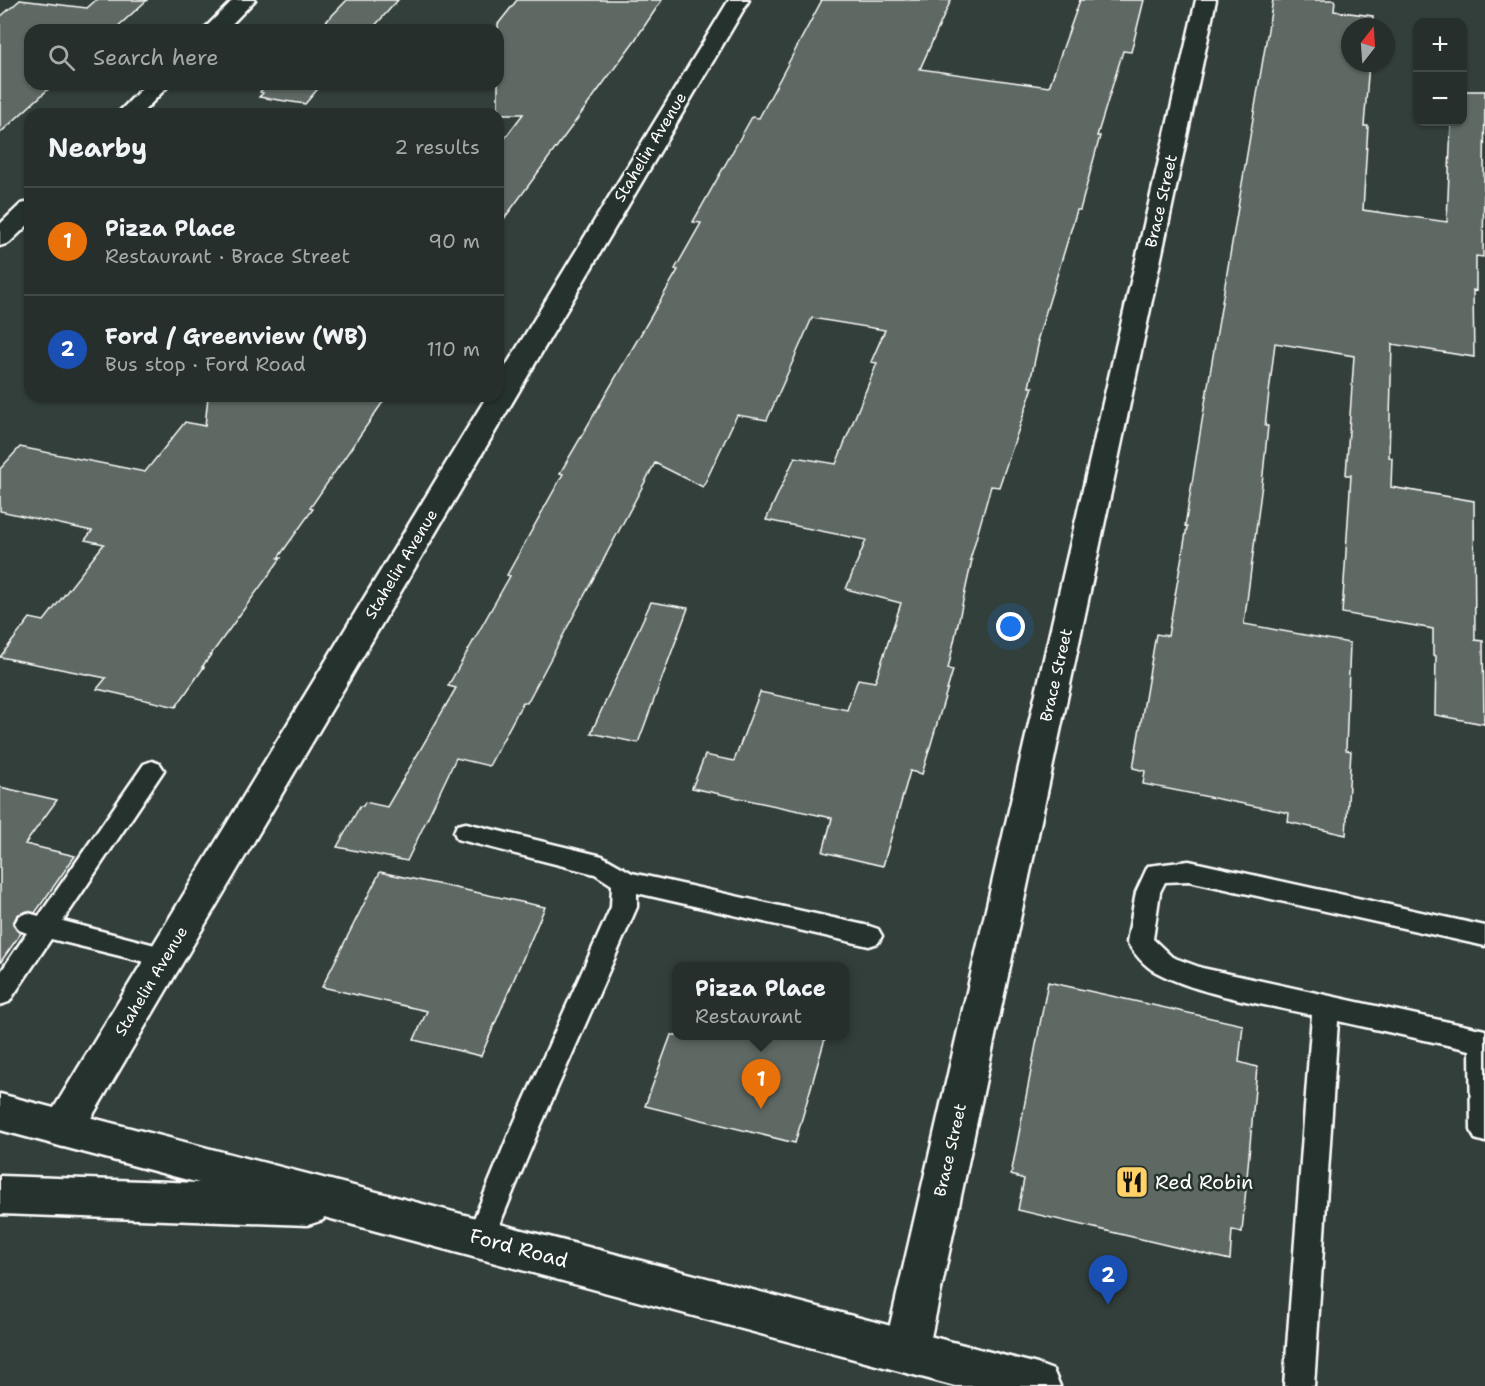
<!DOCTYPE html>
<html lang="en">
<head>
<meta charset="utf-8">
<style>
	body { margin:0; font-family:"Shantell Sans",sans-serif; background:#2e3734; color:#f1f3f6 }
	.controls { position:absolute; right:18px; top:18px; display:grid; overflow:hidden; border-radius:12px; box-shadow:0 2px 4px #0004 }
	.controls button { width:54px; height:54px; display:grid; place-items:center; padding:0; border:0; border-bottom:2px solid #424a48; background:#262f2c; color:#f1f3f6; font:30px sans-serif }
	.compass { position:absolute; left:1341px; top:18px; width:54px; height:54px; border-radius:50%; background:#262f2c; box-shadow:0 2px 4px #0004; rotate:17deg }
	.you { position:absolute; left:1011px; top:627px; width:21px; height:21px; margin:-15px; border:4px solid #fff; border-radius:50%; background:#1a73e8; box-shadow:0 0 0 9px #1a73e833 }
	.badge { display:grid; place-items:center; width:39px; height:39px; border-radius:50%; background:#ffd166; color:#fff; font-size:20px; font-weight:700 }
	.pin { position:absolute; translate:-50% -50px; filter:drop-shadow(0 2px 3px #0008) }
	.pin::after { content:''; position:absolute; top:32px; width:21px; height:18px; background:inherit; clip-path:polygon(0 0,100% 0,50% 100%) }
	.popup { position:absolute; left:672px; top:962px; width:177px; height:78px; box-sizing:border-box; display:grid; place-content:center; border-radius:12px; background:#262f2c; filter:drop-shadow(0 2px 4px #0005); font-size:20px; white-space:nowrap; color:#a4a9a9 }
	.popup b { font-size:22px; color:#f1f3f6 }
	.popup::after { content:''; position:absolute; left:50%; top:100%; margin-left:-12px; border:12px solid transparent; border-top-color:#262f2c }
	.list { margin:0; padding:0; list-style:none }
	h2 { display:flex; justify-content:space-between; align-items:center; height:78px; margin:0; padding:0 24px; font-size:26px }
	h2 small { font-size:20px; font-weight:400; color:#a4a9a9 }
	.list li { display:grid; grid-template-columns:39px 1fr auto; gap:18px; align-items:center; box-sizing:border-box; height:108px; padding:0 24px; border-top:2px solid #424a48 }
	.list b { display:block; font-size:22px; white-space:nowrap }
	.list p { margin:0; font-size:20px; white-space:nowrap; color:#a4a9a9 }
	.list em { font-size:20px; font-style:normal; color:#a4a9a9 }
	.icon { flex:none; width:33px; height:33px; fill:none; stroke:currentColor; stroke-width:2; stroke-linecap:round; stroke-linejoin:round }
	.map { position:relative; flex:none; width:1485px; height:1386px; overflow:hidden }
	.search { position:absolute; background:#262f2c; box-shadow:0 2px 4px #0004; left:24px; top:24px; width:480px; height:66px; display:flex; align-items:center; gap:15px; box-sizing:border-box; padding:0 21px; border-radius:18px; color:#a4a9a9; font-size:22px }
	.panel { position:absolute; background:#262f2c; box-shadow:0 2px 4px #0004; left:24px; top:108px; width:480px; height:294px; border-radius:18px }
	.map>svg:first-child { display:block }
	.building { fill:#5f6964; stroke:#fff; stroke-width:1.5 }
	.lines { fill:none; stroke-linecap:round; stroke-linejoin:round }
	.lane-casing { stroke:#fff; stroke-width:5 }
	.street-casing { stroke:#fff; stroke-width:5 }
	.primary-casing { stroke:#fff; stroke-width:5 }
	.lane { fill:#26332d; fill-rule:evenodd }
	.street { fill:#26332d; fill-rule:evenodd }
	.primary { fill:#26332d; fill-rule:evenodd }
	.labels { text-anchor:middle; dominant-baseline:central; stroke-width:5; stroke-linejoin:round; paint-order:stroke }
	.street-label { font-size:16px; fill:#fff; stroke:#26332d }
	.near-poi-label { font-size:20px; fill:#fff; stroke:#26332d; text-anchor:start }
	.near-street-label { font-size:20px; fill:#fff; stroke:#26332d }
</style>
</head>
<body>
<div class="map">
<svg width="1485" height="1386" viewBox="0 0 1485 1386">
	<rect width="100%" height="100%" fill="#333f3a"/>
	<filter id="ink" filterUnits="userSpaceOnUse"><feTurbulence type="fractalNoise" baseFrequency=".0167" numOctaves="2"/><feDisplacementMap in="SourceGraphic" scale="12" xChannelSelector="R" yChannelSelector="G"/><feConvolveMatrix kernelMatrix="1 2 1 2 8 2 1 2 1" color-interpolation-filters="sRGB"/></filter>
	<g filter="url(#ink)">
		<path class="building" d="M20 0 87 8 96 0H147L114 30H30V84H54L0 133V17Z
			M347 0H398L371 30H318Z
			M517 0H662L635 40 498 227V147L523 114H498V24Z
			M822 0H951L920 69 1049 87 1080 0H1144L1131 52 1123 51 1097 136H1100L1080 210H1077L1037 341H1039L1029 387H1033L999 487 991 486 970 560H972L948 669 953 670 922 774 910 771 883 866 823 852 832 818 692 788 705 755 734 761 760 692 847 710 858 679 875 682 901 603 846 589 866 540 766 520 795 457 836 464 877 363 871 362 885 330 812 318 767 420 737 415 703 487 655 463 527 703 523 702 489 766 456 758 407 861 337 847 360 806H363L365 802 387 807 456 688 448 686 510 576 507 575 563 474 560 473 678 270 675 269 701 223 693 222 752 117 759 118Z
			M1273 0H1335L1334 11 1373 16 1372 27H1350V63H1369L1364 126H1368L1363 210 1447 222 1451 122H1462V91H1485L1483 257 1476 256V291L1473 290 1474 357 1392 344 1389 457 1392 458 1391 487 1474 501 1475 640 1483 641 1484 724 1435 715 1436 656 1433 655V629L1342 613 1351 475H1346L1354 356 1275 343 1265 426H1268L1262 484 1244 624 1350 643 1346 750 1351 751 1346 835 1288 822 1289 813 1143 784 1145 771 1133 768 1156 634 1168 636 1187 527 1185 526 1203 415Z
			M267 84H322L305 104 259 97 263 93 260 92Z
			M208 396H387L310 508 313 509 278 558H281L202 667H204L176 707 97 689 106 678 0 657 30 618 44 621 104 544 85 540 92 531 0 511V469L20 447 145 472 185 422 205 426Z
			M651 602 688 608 638 743 591 733Z
			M0 787 57 800 25 844 75 856 35 913 27 911 17 915 13 924 21 933 0 963Z
			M380 872 545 907 481 1056 414 1040 427 1011 322 987Z
			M1048 982 1243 1025 1239 1062 1257 1067 1242 1232 1232 1230 1230 1260 1018 1210 1024 1179 1011 1175Z
			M671 1035H826L795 1143 645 1106Z"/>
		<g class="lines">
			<g class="lane-casing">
				<path id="lane" d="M152 761 160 764 164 770 160 776 63 921 174 950 178 957 174 964 165 967 51 939 9 1002 0 1005V973L27 933 19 930 15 923 19 916 28 913 39 916 144 764Z
					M466 823 602 856 632 873 869 926 878 929 882 936 878 943 869 946 637 893V907L537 1134 494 1238 490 1247 480 1251 470 1247 466 1238 509 1134 611 907 612 885 595 874 457 839 454 832 457 825Z
					M1189 861 1485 926V946L1189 881 1165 882 1160 892 1153 939 1172 957 1202 968 1485 1030V1142L1475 1139 1471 1130 1470 1050 1338 1021 1314 1386H1284L1312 1015C1264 1004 1199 995 1156 972 1145 967 1133 952 1127 942L1136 892 1148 866Z"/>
			</g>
			<g class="street-casing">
				<path id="street" d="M233 0H255L226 30H203Z
					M729 0H749L77 1142 63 1147 49 1142 43 1129 49 1116 487 396H498V379Z
					M1196 0H1216L928 1351 922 1366 906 1373 890 1366 884 1351Z
					M146 84H170L141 114H117Z
					M30 202V223L9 243 0 246V224L21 204Z"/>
			</g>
			<g class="primary-casing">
				<path id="primary" d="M0 1094 1037 1364 1053 1370 1060 1386H955L324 1217 323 1220 308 1225 0 1214V1176L199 1183 0 1130Z"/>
			</g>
			<use href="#lane" class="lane"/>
			<use href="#street" class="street"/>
			<use href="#primary" class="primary"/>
		</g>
	</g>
	<defs>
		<g id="restaurant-square" transform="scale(1.725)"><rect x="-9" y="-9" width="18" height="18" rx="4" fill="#ffd166" stroke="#26332d"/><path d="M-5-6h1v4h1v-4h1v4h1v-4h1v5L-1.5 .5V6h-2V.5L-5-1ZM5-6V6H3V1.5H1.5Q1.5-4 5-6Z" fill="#111"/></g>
	</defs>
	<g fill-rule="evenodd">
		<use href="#restaurant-square" x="1132" y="1182"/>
	</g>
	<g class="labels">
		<g class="street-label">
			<text transform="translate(650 147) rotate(-59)">Stahelin Avenue</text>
			<text transform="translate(1161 201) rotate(-77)">Brace Street</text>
			<text transform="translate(401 564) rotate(-59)">Stahelin Avenue</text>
			<text transform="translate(1056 675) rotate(-77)">Brace Street</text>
			<text transform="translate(151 981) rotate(-59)">Stahelin Avenue</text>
			<text transform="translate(950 1150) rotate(-77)">Brace Street</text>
		</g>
		<g class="near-poi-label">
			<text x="1155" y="1182">Red Robin</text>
		</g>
		<g class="near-street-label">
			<text transform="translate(519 1248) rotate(15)">Ford Road</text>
		</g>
	</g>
</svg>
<div class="controls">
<button>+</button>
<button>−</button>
</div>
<svg class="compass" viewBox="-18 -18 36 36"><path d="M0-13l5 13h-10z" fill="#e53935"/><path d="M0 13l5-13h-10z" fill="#a4a9a9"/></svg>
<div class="you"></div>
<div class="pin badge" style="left:761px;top:1109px;background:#e8710a">1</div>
<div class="popup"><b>Pizza Place</b>Restaurant</div>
<div class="pin badge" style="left:1108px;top:1305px;background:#1a4fb4">2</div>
<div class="search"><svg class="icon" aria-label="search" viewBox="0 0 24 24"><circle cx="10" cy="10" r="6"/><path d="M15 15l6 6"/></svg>Search here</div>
<section class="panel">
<h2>Nearby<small>2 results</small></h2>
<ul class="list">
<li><span class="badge" style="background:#e8710a">1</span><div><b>Pizza Place</b><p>Restaurant · Brace Street</p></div><em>90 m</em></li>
<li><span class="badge" style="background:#1a4fb4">2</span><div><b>Ford / Greenview (WB)</b><p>Bus stop · Ford Road</p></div><em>110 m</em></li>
</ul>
</section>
</div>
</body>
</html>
